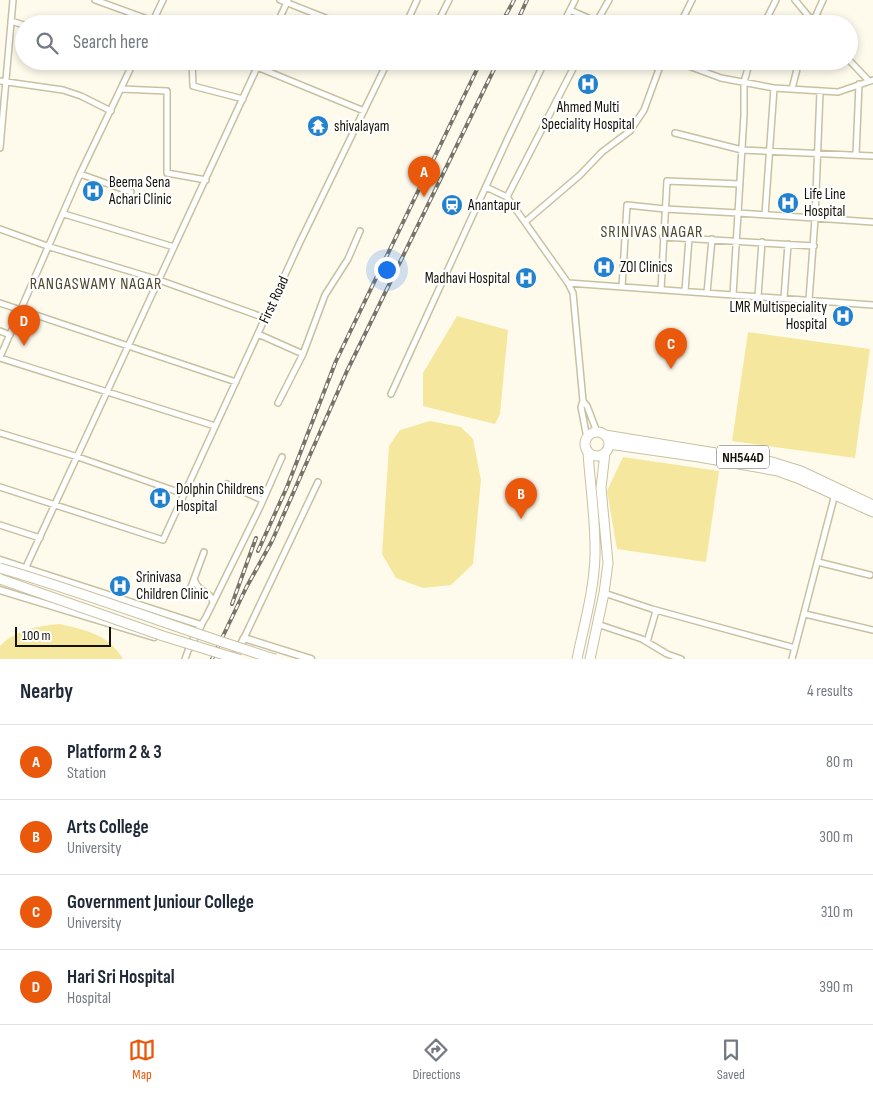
<!DOCTYPE html>
<html lang="en">
<head>
<meta charset="utf-8">
<style>
	body { margin:0; font-family:"Sofia Sans Condensed",sans-serif; background:#f2f2f3; color:#1f2937 }
	.scale { position:absolute; left:15px; bottom:12px; width:96px; box-sizing:border-box; padding-left:5px; border:2px solid #141206; border-top:0; font-size:14px; line-height:18px; white-space:nowrap; color:#141206; -webkit-text-stroke:4px #fff; paint-order:stroke }
	.you { position:absolute; left:386px; top:269px; width:18px; height:18px; margin:-12px; border:4px solid #fff; border-radius:50%; background:#1a73e8; box-shadow:0 0 0 8px #1a73e833 }
	.badge { display:grid; place-items:center; width:32px; height:32px; border-radius:50%; background:#ea580c; color:#fff; font-size:16px; font-weight:700 }
	.pin { position:absolute; translate:-50% -41px; filter:drop-shadow(0 1px 2px #0008) }
	.pin::after { content:''; position:absolute; top:26px; width:18px; height:15px; background:inherit; clip-path:polygon(0 0,100% 0,50% 100%) }
	.list { margin:0; padding:0; list-style:none }
	h2 { display:flex; justify-content:space-between; align-items:center; height:65px; margin:0; padding:0 20px; font-size:21px }
	h2 small { font-size:16px; font-weight:400; color:#747a83 }
	.list li { display:grid; grid-template-columns:32px 1fr auto; gap:15px; align-items:center; box-sizing:border-box; height:75px; padding:0 20px; border-top:1px solid #e0e1e3 }
	.list b { display:block; font-size:19px; white-space:nowrap }
	.list p { margin:0; font-size:16px; white-space:nowrap; color:#747a83 }
	.list em { font-size:16px; font-style:normal; color:#747a83 }
	.icon { flex:none; width:28px; height:28px; fill:none; stroke:currentColor; stroke-width:2; stroke-linecap:round; stroke-linejoin:round }
	.map { position:relative; flex:none; width:873px; height:659px; overflow:hidden }
	.search { position:absolute; background:#fff; box-shadow:0 2px 8px #0003; left:15px; right:15px; top:15px; height:55px; display:flex; align-items:center; gap:12px; box-sizing:border-box; padding:0 18px; border-radius:28px; color:#747a83; font-size:19px }
	.sheet { height:365px; background:#fff }
	nav { display:flex; justify-content:space-around; align-items:center; box-sizing:border-box; height:70px; border-top:1px solid #e0e1e3; background:#fff; font-size:14px; color:#747a83 }
	nav a { display:grid; justify-items:center; gap:2px }
	nav .on { color:#ea580c }
	.map>svg:first-child { display:block }
	.green { fill:#f6e79e }
	.lines { fill:none; stroke-linecap:round; stroke-linejoin:round }
	.minor-casing { stroke:#c8c1a0; stroke-width:8 }
	.tertiary-casing { stroke:#c8c1a0; stroke-width:9 }
	.trunk-casing { stroke:#c8c1a0; stroke-width:11 }
	.minor { stroke:#fff; stroke-width:5 }
	.tertiary { stroke:#fff; stroke-width:6 }
	.trunk { stroke:#fff; stroke-width:9 }
	.rail-casing { stroke:#777467; stroke-width:4 }
	.rail { stroke:#fff; stroke-width:2; stroke-dasharray:5.5; stroke-linecap:butt }
	.trunk-bridge-casing { stroke:#c8c1a0; stroke-width:11; stroke-linecap:butt }
	.trunk-bridge { stroke:#fff; stroke-width:9 }
	.labels { text-anchor:middle; dominant-baseline:central; stroke-width:4.5; stroke-linejoin:round; paint-order:stroke }
	.shield { fill:#fff; stroke:#5a5951; stroke-width:1 }
	.shield-label { font-size:14px; font-weight:bold; fill:#141206 }
	.poi-label { font-size:15px; fill:#141206; stroke:#fff; text-anchor:start }
	.street-label { font-size:15px; fill:#141206; stroke:#fff }
	.neighbourhood-label { font-size:16px; letter-spacing:1px; fill:#4e482b; stroke:#fff }
</style>
</head>
<body>
<div class="map">
<svg width="873" height="659" viewBox="0 0 873 659">
	<rect width="100%" height="100%" fill="#fefbed"/>
	<path class="green" d="M457 316 508 330 500 414 495 424 423 406V373Z
		M748 332 870 349 855 458 732 441Z
		M430 421 461 427 473 439 481 480 473 564 451 585 423 588 396 578 382 554 389 446 400 430Z
		M623 457 719 471 706 562 617 549 607 491Z
		M59 624C86 630 108 634 123 659H0V646C15 630 39 626 59 624Z"/>
	<g class="lines">
		<g class="minor-casing">
			<path id="minor" d="M95 0 153 21
				M280 0 341 24
				M795 0 815 24
				M570 10 597 22
				M439 20 449 0
				M11 21 24 25
				M813 22 823 0
				M152 23 163 0
				M596 23 609 0
				M277 24 288 0
				M406 24 417 0
				M563 24 575 0
				M680 24 692 0
				M764 24 776 0
				M849 60 869 81
				M125 61 132 65
				M192 61 193 86 243 99
				M577 61 507 197 568 283 573 293 583 401 581 407 587 438
				M675 61 721 78 774 88 838 92 873 80
				M750 61 744 82V115L738 213 873 222
				M257 67 364 111
				M0 81 63 90 81 96 111 111
				M121 89 167 91V173L206 180
				M792 89 799 61
				M675 133 742 150 873 156
				M0 148 13 0
				M856 155 859 84
				M80 174 131 192
				M486 187 507 197
				M64 214 174 247
				M765 215 774 88
				M525 222 580 175 602 152 630 131 644 110 662 61
				M0 229 50 247 159 280 265 318
				M663 237 814 246
				M568 283 873 305
				M622 287 627 205 665 209 738 213 733 295
				M661 290 667 181 740 184
				M685 291 689 238
				M707 293 712 239
				M758 296 762 242
				M784 298 788 244
				M809 300 815 219 820 91
				M0 303 236 382
				M0 331 10 335
				M258 334 303 354
				M0 357 80 174 134 61
				M0 358 215 426
				M391 394 508 138 545 61
				M583 401 587 406 597 432
				M278 403 303 354 325 295 348 259 360 231
				M0 433 78 457 184 494
				M227 484 262 500
				M0 487 163 540 300 242 388 61
				M0 525 40 538
				M818 562 870 575
				M25 569 260 61
				M194 579C199 594 210 590 213 602
				M604 593 652 609 795 648
				M188 595 204 552
				M805 614 873 630
				M597 624 642 639 667 654 681 659
				M201 625 206 617 260 507 282 457
				M244 638 318 482
				M647 642 656 611
				M185 659 189 648
				M792 659 835 494"/>
		</g>
		<g class="tertiary-casing">
			<path id="tertiary" d="M0 560 201 625 189 648
				M0 590 154 637
				M235 659H234L244 638 311 659"/>
		</g>
		<g class="trunk-casing">
			<path id="trunk" d="M585 444a12 12 0 1 1 24 0a12 12 0 1 1-24 0Z
				M605 435 772 462 801 471 873 505
				M609 444 699 457 778 471 797 478 873 512
				M577 659C584 625 594 591 595 556 596 521 590 486 588 452
				M590 659 604 593 608 563 601 488 605 453"/>
		</g>
		<use href="#minor" class="minor"/>
		<use href="#tertiary" class="tertiary"/>
		<use href="#trunk" class="trunk"/>
		<g class="rail-casing">
			<path id="rail" d="M501 24 514 0
				M516 24 527 0
				M258 551 287 487 336 361 481 61
				M232 604 256 538
				M212 659 246 588 272 541 347 371 498 61"/>
		</g>
		<use href="#rail" class="rail"/>
		<g class="trunk-bridge-casing">
			<path id="trunk-bridge" d="M0 568C93 595 183 631 275 659
				M0 579 163 636 238 659"/>
		</g>
		<use href="#trunk-bridge" class="trunk-bridge"/>
	</g>
	<defs>
		<g id="hospital-disc" transform="scale(1.125)"><circle r="9.5" fill="#2382ce" stroke="#fff"/><path d="M-5-5h3v3.5h4V-5h3V5h-3V1.5h-4V5h-3Z" fill="#fff"/></g>
		<g id="temple-disc" transform="scale(1.125)"><circle r="9.5" fill="#2382ce" stroke="#fff"/><path d="M0-6L5-2H3V0L6.5 2.5H4V6H1.5V3h-3V6H-4V2.5H-6.5L-3 0V-2H-5Z" fill="#fff"/></g>
		<g id="station-disc" transform="scale(1.125)"><circle r="9.5" fill="#2382ce" stroke="#fff"/><path d="M-3-6H3Q5-6 5-4V2Q5 4 3 4L4.5 6H3L1.5 4h-3L-3 6H-4.5L-3 4Q-5 4-5 2V-4Q-5-6-3-6ZM-3.5-4v3h7v-3ZM-3.5 1v1.5H-2V1ZM2 1v1.5H3.5V1Z" fill="#fff"/></g>
	</defs>
	<g fill-rule="evenodd">
		<use href="#hospital-disc" x="588" y="84"/>
		<use href="#temple-disc" x="318" y="126"/>
		<use href="#hospital-disc" x="93" y="191"/>
		<use href="#hospital-disc" x="788" y="203"/>
		<use href="#station-disc" x="452" y="205"/>
		<use href="#hospital-disc" x="604" y="267"/>
		<use href="#hospital-disc" x="526" y="278"/>
		<use href="#hospital-disc" x="843" y="316"/>
		<use href="#hospital-disc" x="160" y="498"/>
		<use href="#hospital-disc" x="120" y="586"/>
	</g>
	<g class="labels">
		<rect class="shield" x="717" y="445.5" width="52" height="23" rx="4"/>
		<g class="shield-label">
			<text x="743" y="457">NH544D</text>
		</g>
		<g class="poi-label">
			<text x="588" y="107" text-anchor="middle">Ahmed Multi<tspan x="588" dy="17">Speciality Hospital</tspan></text>
			<text x="334" y="126">shivalayam</text>
			<text x="109" y="182">Beema Sena<tspan x="109" dy="17">Achari Clinic</tspan></text>
			<text x="804" y="194">Life Line<tspan x="804" dy="17">Hospital</tspan></text>
			<text x="468" y="205">Anantapur</text>
			<text x="620" y="267">ZOI Clinics</text>
			<text x="510" y="278" text-anchor="end">Madhavi Hospital</text>
			<text x="827" y="307" text-anchor="end">LMR Multispeciality<tspan x="827" dy="17">Hospital</tspan></text>
			<text x="176" y="489">Dolphin Childrens<tspan x="176" dy="17">Hospital</tspan></text>
			<text x="136" y="577">Srinivasa<tspan x="136" dy="17">Children Clinic</tspan></text>
		</g>
		<g class="street-label">
			<text transform="translate(274 300) rotate(-65)">First Road</text>
		</g>
		<g class="neighbourhood-label">
			<text x="652" y="232">SRINIVAS NAGAR</text>
			<text x="96" y="284">RANGASWAMY NAGAR</text>
		</g>
	</g>
</svg>
<div class="scale">100 m</div>
<div class="you"></div>
<div class="pin badge" style="left:424px;top:197px">A</div>
<div class="pin badge" style="left:521px;top:519px">B</div>
<div class="pin badge" style="left:671px;top:369px">C</div>
<div class="pin badge" style="left:24px;top:346px">D</div>
<div class="search"><svg class="icon" aria-label="search" viewBox="0 0 24 24"><circle cx="10" cy="10" r="6"/><path d="M15 15l6 6"/></svg>Search here</div>
</div>
<section class="sheet">
<h2>Nearby<small>4 results</small></h2>
<ul class="list">
<li><span class="badge">A</span><div><b>Platform 2 &amp; 3</b><p>Station</p></div><em>80 m</em></li>
<li><span class="badge">B</span><div><b>Arts College</b><p>University</p></div><em>300 m</em></li>
<li><span class="badge">C</span><div><b>Government Juniour College</b><p>University</p></div><em>310 m</em></li>
<li><span class="badge">D</span><div><b>Hari Sri Hospital</b><p>Hospital</p></div><em>390 m</em></li>
</ul>
</section>
<nav>
<a class="on"><svg class="icon" aria-label="map" viewBox="0 0 24 24"><path d="M3 6l6-2 6 2 6-2v14l-6 2-6-2-6 2zM9 4v14M15 6v14"/></svg>Map</a>
<a><svg class="icon" aria-label="directions" viewBox="0 0 24 24"><path d="M12 3l9 9-9 9-9-9zM9 14v-3h6M13 9l2 2-2 2"/></svg>Directions</a>
<a><svg class="icon" aria-label="saved" viewBox="0 0 24 24"><path d="M7 4h10v16l-5-4-5 4z"/></svg>Saved</a>
</nav>
</body>
</html>
